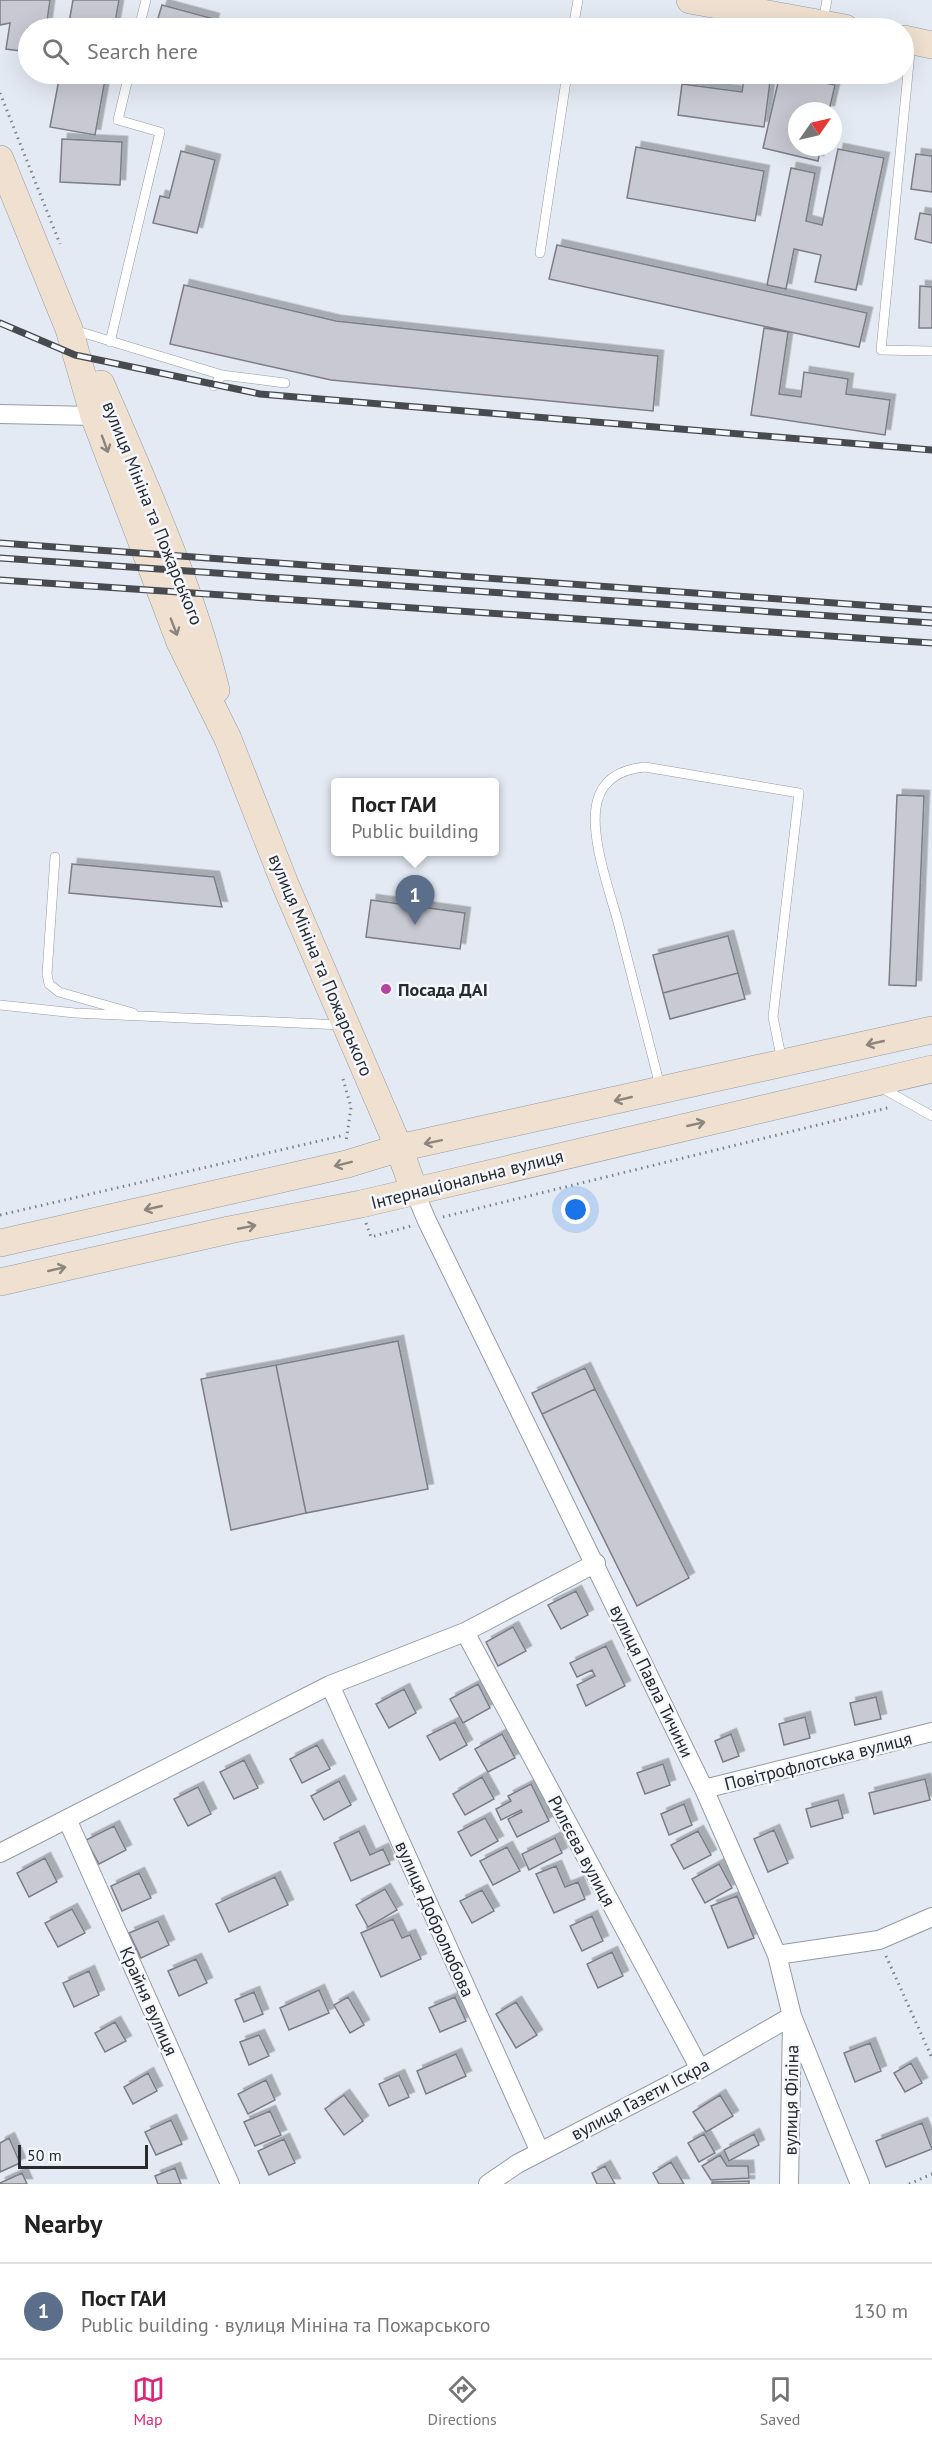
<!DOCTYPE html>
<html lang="en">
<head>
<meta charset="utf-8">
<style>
	body { margin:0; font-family:"PT Sans",sans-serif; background:#f2f2f2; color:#222 }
	.compass { position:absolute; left:788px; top:102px; width:54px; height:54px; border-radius:50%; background:#fff; box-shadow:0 6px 24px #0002; rotate:56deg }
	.scale { position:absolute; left:18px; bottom:15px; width:130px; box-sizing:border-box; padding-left:6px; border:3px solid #282a2d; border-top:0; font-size:16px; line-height:21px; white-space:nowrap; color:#282a2d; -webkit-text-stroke:4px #f4f7fd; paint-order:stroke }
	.you { position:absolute; left:576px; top:1210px; width:21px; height:21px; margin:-15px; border:4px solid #fff; border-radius:50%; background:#1a73e8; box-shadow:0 0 0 9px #1a73e833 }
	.badge { display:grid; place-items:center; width:39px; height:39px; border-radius:50%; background:#db2777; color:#fff; font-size:20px; font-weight:700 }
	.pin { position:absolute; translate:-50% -50px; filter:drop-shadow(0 2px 3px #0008) }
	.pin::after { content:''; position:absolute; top:32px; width:21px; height:18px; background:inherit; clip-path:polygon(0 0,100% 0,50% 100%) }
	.popup { position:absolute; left:331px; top:778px; width:168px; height:78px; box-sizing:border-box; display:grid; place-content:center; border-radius:6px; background:#fff; filter:drop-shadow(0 2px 4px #0005); font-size:20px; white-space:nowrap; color:#767676 }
	.popup b { font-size:22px; color:#222 }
	.popup::after { content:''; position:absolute; left:50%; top:100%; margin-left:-12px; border:12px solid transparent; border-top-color:#fff }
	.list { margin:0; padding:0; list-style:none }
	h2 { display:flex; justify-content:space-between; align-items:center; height:78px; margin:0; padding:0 24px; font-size:26px }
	h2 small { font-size:20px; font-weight:400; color:#767676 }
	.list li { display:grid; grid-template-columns:39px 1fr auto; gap:18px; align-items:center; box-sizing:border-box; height:96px; padding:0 24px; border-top:2px solid #e0e0e0 }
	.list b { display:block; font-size:22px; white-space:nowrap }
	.list p { margin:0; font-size:20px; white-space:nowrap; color:#767676 }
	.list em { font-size:20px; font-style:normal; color:#767676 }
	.icon { flex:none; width:33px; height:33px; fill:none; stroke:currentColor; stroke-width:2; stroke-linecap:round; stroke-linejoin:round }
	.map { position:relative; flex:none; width:932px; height:2184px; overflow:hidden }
	.search { position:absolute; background:#fff; box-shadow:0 6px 24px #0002; left:18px; right:18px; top:18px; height:66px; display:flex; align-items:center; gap:15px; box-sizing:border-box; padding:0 21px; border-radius:33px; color:#767676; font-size:22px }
	.sheet { height:174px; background:#fff }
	nav { display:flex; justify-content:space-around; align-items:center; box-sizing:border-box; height:84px; border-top:2px solid #e0e0e0; background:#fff; font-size:16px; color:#767676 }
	nav a { display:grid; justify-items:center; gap:3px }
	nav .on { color:#db2777 }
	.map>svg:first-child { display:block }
	.building { fill:#c9c9d4; stroke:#7c7d87; stroke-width:1.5; filter:url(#shadow) }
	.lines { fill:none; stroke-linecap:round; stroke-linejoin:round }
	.lane-casing { stroke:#959ba4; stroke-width:10 }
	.street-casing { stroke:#959ba4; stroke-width:20 }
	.secondary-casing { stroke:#959ba4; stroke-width:28 }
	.path { stroke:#7f8289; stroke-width:3; stroke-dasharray:1.5 4.5; stroke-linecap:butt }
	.lane { stroke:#fff; stroke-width:9 }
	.street { stroke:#fff; stroke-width:18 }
	.secondary { stroke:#efe0cf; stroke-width:27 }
	.rail-casing { stroke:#474a4e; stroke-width:7 }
	.rail { stroke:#f4f7fd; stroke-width:4.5; stroke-dasharray:14; stroke-linecap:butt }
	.oneway { stroke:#8c857e }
	.poi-dot { fill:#b544a0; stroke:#f4f7fd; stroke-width:2 }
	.labels { text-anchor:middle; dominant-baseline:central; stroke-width:5; stroke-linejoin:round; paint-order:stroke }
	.street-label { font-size:18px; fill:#282a2d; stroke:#f4f7fd }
	.poi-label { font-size:18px; font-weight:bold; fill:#282a2d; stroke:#f4f7fd; text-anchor:start }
</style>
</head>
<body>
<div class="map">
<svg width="932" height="2184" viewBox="0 0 932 2184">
	<defs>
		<filter id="shadow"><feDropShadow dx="5.5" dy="-5.5" stdDeviation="0" flood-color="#0004"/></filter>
	</defs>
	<rect width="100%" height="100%" fill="#e4eaf4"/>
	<path class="building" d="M0 0H50L46 28H28V52L6 49 10 23 0 25Z
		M73 0H119L114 28H68Z
		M162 5 214 19 211 28H155Z
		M60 74H106L95 135 50 127Z
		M714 74H771L764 127 678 115 682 84 742 92 744 79Z
		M780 74 835 85 829 111H797V147H821L818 161 763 148Z
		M62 139 122 142 120 185 60 182Z
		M636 147 764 171 755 221 627 198Z
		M838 149 884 158 856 290 815 282 821 255 794 249 786 289 767 285 791 168 815 173 806 221 822 225Z
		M181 151 215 160 197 233 153 223 160 196 169 198Z
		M916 154 932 156V192L911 189Z
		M920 213 932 215V243L915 239Z
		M557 245 867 313 859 347 549 279Z
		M184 285 336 321 658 356 653 411 331 380 170 344Z
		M920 286 932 287V328H919Z
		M764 328 788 332 779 394 801 397 804 372 848 379 846 394 890 400 885 435 751 415Z
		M897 795 924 796 916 986 889 985Z
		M72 864 214 877 222 907 69 893Z
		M371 900 465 913 460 949 366 937Z
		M728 936 738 973 663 993 653 955Z
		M738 973 745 999 670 1019 663 993Z
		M398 1341 428 1489 306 1513 276 1365Z
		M276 1365 306 1513 231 1530 201 1379Z
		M585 1368 595 1389 542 1414 532 1393Z
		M595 1389 689 1578 637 1606 542 1414Z
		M576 1591 588 1615 561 1629 548 1605Z
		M513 1627 526 1651 498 1666 486 1642Z
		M606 1646 625 1686 586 1706 577 1685 595 1676 592 1670 577 1677 570 1663Z
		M478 1684 490 1708 463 1723 450 1699Z
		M404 1689 416 1713 389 1728 376 1704Z
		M876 1697 881 1719 855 1725 850 1703Z
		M805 1717 810 1738 784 1745 779 1724Z
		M455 1722 467 1745 440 1760 427 1736Z
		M502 1734 515 1758 488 1772 475 1749Z
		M731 1734 739 1756 723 1762 715 1741Z
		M317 1745 330 1769 302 1783 290 1759Z
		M244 1760 258 1788 234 1799 220 1772Z
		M663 1764 670 1785 645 1794 637 1773Z
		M482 1777 494 1799 465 1815 453 1794Z
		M925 1779 930 1800 874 1814 869 1793Z
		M339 1781 351 1805 324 1820 311 1796Z
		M531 1784 549 1821 517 1837 508 1819 522 1812 521 1810 501 1820 496 1809 511 1801 508 1796Z
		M198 1787 211 1814 188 1826 174 1799Z
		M838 1800 843 1818 811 1827 806 1809Z
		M684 1804 692 1825 669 1835 661 1814Z
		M485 1818 498 1841 471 1856 458 1832Z
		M114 1826 126 1850 99 1864 86 1840Z
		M774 1830 788 1863 768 1872 754 1839Z
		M359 1831 370 1855 383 1849 390 1864 351 1881 334 1843Z
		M698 1831 711 1855 684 1869 671 1845Z
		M555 1838 562 1853 529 1870 522 1854Z
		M507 1847 520 1871 493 1885 480 1861Z
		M45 1858 57 1882 29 1897 17 1873Z
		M719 1864 732 1888 705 1903 692 1879Z
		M556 1866 565 1887 578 1882 585 1899 554 1913 536 1874Z
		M139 1873 151 1898 122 1911 111 1886Z
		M275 1877 288 1905 229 1932 216 1904Z
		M385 1889 397 1910 368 1927 356 1905Z
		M482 1890 494 1911 472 1923 460 1901Z
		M737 1896 754 1938 728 1948 711 1906Z
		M72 1909 85 1933 58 1947 45 1923Z
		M592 1916 603 1941 582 1951 570 1926Z
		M393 1919 402 1938 410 1935 421 1959 381 1977 361 1933Z
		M158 1921 169 1945 141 1958 129 1933Z
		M612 1952 623 1976 598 1988 587 1964Z
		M196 1959 207 1983 179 1996 168 1971Z
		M89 1971 99 1995 74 2007 63 1983Z
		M319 1990 329 2013 289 2030 280 2008Z
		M254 1992 263 2014 244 2022 235 2000Z
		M348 1997 364 2025 350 2033 334 2005Z
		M455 1997 466 2021 440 2032 429 2008Z
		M516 2002 537 2035 516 2048 496 2014Z
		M115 2022 126 2041 105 2052 95 2033Z
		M259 2035 269 2056 249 2065 240 2042Z
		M870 2043 881 2071 855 2082 844 2053Z
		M456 2054 466 2076 426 2094 417 2071Z
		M911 2063 922 2083 905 2092 894 2073Z
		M148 2073 157 2091 133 2104 124 2087Z
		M399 2075 409 2097 389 2106 379 2084Z
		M266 2080 275 2100 248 2114 238 2094Z
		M344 2095 363 2121 344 2135 325 2109Z
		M720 2095 733 2116 706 2132 693 2112Z
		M270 2111 281 2135 255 2146 244 2122Z
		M171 2120 182 2144 156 2155 145 2132Z
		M922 2123 932 2149 886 2167 876 2141Z
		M704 2134 715 2153 699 2162 688 2143Z
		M754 2134 759 2145 729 2161 724 2150Z
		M9 2138 20 2163 0 2172V2143Z
		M284 2139 295 2163 269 2175 258 2151Z
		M720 2155 727 2166H748L749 2178 711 2180 702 2166Z
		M671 2162 684 2184H659L653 2173Z
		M605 2166 615 2184H597L592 2173Z
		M175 2168 181 2184H158L155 2176Z
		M22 2173 27 2184H0V2183Z
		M749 2181V2184H712V2182Z"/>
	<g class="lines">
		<g class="lane-casing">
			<path id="lane" d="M823 21 827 0
				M139 28 146 0
				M573 28 578 0
				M911 42 881 350 932 351
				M540 253 567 74
				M74 330 222 375 285 383
				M110 342 160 132 118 120 129 74
				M214 386 222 375
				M55 857 47 974 49 984 59 992 133 1013
				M0 1005 75 1013 342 1025
				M660 1086C646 1032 632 977 618 922 609 889 589 835 597 802 603 778 623 769 645 767L799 793 773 1017 782 1061
				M880 1087 932 1116"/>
		</g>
		<g class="street-casing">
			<path id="street" d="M0 414 94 416
				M414 1190 427 1221 704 1789 777 1955 792 2016 860 2184
				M465 1632 700 2069
				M330 1685 540 2152
				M704 1789 932 1732
				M67 1819 230 2184
				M0 1853 330 1685 465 1632 596 1563
				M777 1955 879 1940 932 1917
				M488 2184 517 2164 700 2069 792 2016
				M789 2184 792 2024"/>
		</g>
		<g class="secondary-casing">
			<path id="secondary" d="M690 0 845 28
				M904 39 932 45
				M0 159 69 329 94 416 180 642 228 739 285 884 399 1148 414 1190
				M101 384C144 484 190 584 216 690
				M0 1243 347 1164 399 1148 932 1030
				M0 1282 229 1230 361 1204 932 1069"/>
		</g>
		<path class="path" d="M0 93 60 244
			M343 1079 351 1107 346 1142
			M0 1215 345 1135
			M443 1217 891 1107
			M366 1223 371 1237 411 1226
			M886 1956 932 2058
			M909 2184 932 2174"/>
		<use href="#lane" class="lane"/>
		<use href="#street" class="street"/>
		<use href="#secondary" class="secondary"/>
		<g class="rail-casing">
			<path id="rail" d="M0 323 75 355 260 394 932 450
				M0 543 932 610
				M0 558 932 623
				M0 580 932 643"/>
		</g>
		<use href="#rail" class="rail"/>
	</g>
	<defs><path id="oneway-shaft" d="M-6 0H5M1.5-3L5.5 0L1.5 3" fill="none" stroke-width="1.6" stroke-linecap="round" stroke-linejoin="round" transform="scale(1.5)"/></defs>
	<g class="oneway">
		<use href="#oneway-shaft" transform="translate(105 444) rotate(70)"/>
		<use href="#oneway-shaft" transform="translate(174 627) rotate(69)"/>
		<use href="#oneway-shaft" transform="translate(875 1043) rotate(167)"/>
		<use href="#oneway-shaft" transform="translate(623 1099) rotate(167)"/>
		<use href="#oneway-shaft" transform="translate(696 1124) rotate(-13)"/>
		<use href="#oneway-shaft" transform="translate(433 1142) rotate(168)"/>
		<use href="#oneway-shaft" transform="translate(343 1164) rotate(166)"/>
		<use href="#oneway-shaft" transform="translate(153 1208) rotate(167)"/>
		<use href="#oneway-shaft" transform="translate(247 1227) rotate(-11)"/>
		<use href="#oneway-shaft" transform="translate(57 1269) rotate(-13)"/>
	</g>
	<circle class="poi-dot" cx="386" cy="989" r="6"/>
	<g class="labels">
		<g class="street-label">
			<text transform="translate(153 513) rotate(68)">вулиця Мініна та Пожарського</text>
			<text transform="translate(321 965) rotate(67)">вулиця Мініна та Пожарського</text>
			<text transform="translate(467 1179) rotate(-14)">Інтернаціональна вулиця</text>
			<text transform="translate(652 1681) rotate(64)">вулиця Павла Тичини</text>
			<text transform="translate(818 1761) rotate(-14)">Повітрофлотська вулиця</text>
			<text transform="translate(582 1851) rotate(62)">Рилєєва вулиця</text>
			<text transform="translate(435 1919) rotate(66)">вулиця Добролюбова</text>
			<text transform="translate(149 2001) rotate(66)">Крайня вулиця</text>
			<text transform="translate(640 2099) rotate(-28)">вулиця Газети Іскра</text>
			<text transform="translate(791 2100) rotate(-89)">вулиця Філіна</text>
		</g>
		<g class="poi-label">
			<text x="398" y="989">Посада ДАІ</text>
		</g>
	</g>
</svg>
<svg class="compass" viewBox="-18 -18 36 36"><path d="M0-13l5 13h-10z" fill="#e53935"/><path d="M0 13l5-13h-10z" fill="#767676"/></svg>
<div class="scale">50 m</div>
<div class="you"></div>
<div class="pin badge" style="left:415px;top:925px;background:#5c6f8a">1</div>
<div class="popup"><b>Пост ГАИ</b>Public building</div>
<div class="search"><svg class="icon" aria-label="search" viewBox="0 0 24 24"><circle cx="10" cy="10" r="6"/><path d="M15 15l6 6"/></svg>Search here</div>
</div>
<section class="sheet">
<h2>Nearby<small></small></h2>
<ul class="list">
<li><span class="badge" style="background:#5c6f8a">1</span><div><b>Пост ГАИ</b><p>Public building · вулиця Мініна та Пожарського</p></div><em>130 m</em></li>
</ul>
</section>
<nav>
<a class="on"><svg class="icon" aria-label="map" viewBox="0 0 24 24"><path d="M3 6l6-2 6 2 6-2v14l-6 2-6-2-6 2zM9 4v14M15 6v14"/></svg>Map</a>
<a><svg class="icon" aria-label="directions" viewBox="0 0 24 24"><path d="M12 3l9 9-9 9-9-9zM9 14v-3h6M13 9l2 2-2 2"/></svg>Directions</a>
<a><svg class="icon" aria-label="saved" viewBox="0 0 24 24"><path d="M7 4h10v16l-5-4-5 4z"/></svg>Saved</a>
</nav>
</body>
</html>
